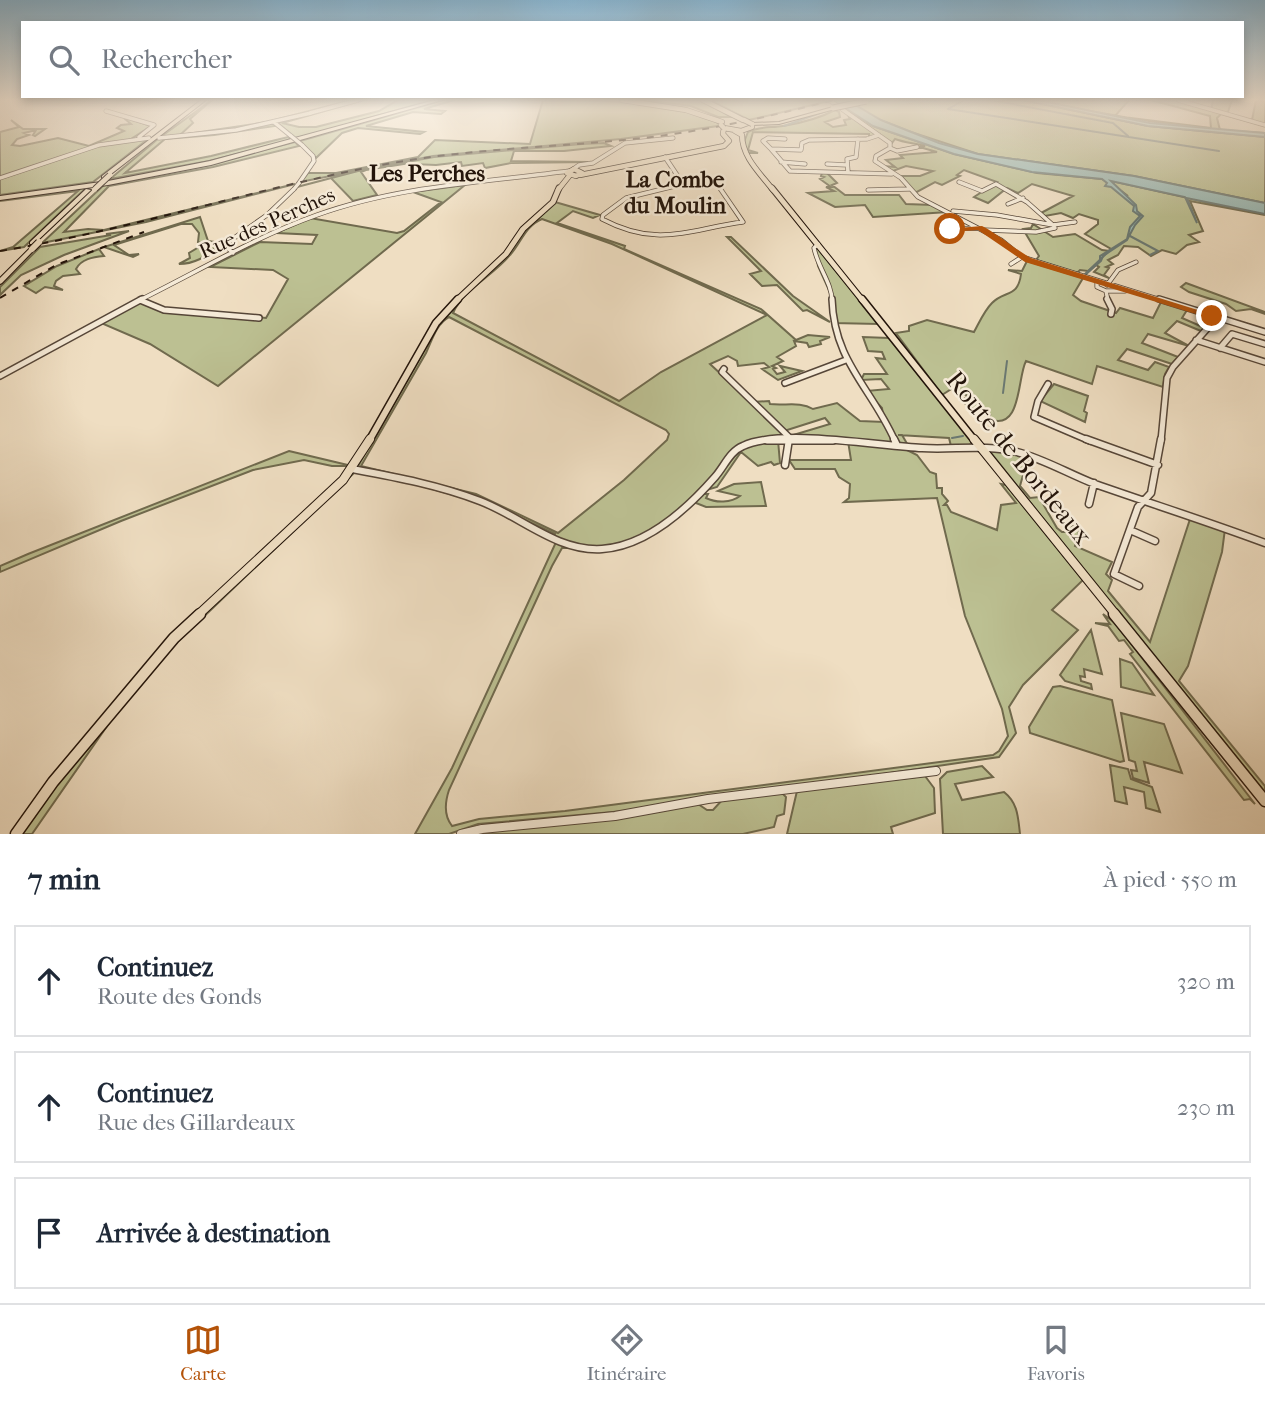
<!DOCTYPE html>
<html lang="fr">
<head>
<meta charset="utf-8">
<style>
	body { margin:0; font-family:"IM FELL French Canon",serif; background:#f2f2f3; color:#1f2937 }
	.stop { position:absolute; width:21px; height:21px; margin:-16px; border:5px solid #b45309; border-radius:50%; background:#fff }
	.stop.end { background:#b45309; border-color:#fff; box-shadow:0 2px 7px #0008 }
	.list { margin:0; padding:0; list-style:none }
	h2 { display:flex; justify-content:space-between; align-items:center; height:91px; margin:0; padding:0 28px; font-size:30px }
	h2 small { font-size:23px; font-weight:400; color:#747a83 }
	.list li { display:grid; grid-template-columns:46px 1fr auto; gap:21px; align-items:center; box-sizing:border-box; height:112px; margin:0 14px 14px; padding:0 14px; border:2px solid #e0e1e3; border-radius:0px }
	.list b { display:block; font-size:26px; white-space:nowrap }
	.list p { margin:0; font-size:23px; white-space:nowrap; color:#747a83 }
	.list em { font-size:23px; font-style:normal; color:#747a83 }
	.icon { flex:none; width:38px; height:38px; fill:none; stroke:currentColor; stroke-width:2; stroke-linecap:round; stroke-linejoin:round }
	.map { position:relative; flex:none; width:1265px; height:834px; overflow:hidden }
	.search { position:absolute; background:#fff; box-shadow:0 4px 10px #0003; left:21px; right:21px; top:21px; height:77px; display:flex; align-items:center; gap:18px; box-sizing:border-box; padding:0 24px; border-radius:0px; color:#747a83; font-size:26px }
	.sheet { height:469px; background:#fff }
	nav { display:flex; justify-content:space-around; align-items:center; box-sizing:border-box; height:98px; border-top:2px solid #e0e1e3; background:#fff; font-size:19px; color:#747a83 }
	nav a { display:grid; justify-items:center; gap:4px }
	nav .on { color:#b45309 }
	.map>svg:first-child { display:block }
	.green { fill:#bcc092; stroke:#706a4e; stroke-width:2; fill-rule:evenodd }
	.water { fill:#9abbb7; stroke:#6a7872; stroke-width:2 }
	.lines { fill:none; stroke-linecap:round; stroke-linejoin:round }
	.stream { stroke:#6a7872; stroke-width:2 }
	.minor-far3-casing { stroke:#564638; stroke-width:5 }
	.minor-far2-casing { stroke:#564638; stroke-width:8 }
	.minor-far1-casing { stroke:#564638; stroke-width:9 }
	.minor-casing { stroke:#564638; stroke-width:10 }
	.major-far4-casing { stroke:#23140a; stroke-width:6 }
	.major-far3-casing { stroke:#23140a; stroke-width:7 }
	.major-far2-casing { stroke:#23140a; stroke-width:9 }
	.major-far1-casing { stroke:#23140a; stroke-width:10 }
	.major-casing { stroke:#23140a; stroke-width:13 }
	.highway-casing { stroke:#23140a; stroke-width:2 }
	.minor-far3 { stroke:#f5ead7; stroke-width:3.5 }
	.minor-far2 { stroke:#f5ead7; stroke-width:5 }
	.minor-far1 { stroke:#f5ead7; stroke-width:6 }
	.minor { stroke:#f5ead7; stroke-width:8 }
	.major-far4 { stroke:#efdec2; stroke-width:4.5 }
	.major-far3 { stroke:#efdec2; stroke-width:5 }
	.major-far2 { stroke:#efdec2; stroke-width:6 }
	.major-far1 { stroke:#efdec2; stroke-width:8 }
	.major { stroke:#efdec2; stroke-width:10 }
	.highway { fill:#efdec2; fill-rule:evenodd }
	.rail { stroke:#23140a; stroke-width:2; stroke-dasharray:7 7; stroke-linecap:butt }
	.minor-bridge-casing { stroke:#564638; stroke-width:5; stroke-linecap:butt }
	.major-bridge-casing { stroke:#23140a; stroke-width:6; stroke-linecap:butt }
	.highway-bridge-far1-casing { stroke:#23140a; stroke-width:7; stroke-linecap:butt }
	.highway-bridge-casing { stroke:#23140a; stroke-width:8; stroke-linecap:butt }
	.minor-bridge { stroke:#f5ead7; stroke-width:3.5 }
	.major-bridge { stroke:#efdec2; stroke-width:4.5 }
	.highway-bridge-far1 { stroke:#efdec2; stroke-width:5 }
	.highway-bridge { stroke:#efdec2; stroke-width:6 }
	.route { fill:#b45309 }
	.labels { text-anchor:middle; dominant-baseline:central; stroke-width:5; stroke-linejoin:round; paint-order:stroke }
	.far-street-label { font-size:21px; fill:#23140a; stroke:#f5ead7 }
	.far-neighbourhood-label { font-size:23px; font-weight:bold; fill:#23140a; stroke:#f5ead7 }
	.street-label { font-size:26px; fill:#23140a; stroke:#f5ead7 }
</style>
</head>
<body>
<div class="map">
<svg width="1265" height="834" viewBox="0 0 1265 834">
	<rect width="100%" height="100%" fill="#efdec2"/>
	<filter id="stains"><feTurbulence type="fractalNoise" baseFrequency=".00286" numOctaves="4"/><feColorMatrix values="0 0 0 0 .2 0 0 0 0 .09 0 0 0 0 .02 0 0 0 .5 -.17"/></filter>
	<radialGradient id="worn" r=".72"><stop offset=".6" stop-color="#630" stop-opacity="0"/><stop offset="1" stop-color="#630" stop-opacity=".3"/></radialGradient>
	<path class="green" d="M212 100 190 119 193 123 180 135 267 122 351 100H364L282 123 299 127H316L379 111 398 100H432L296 139 278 123 307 115 244 129 272 124 275 126 214 135 165 139 125 173 211 156 288 137 292 140 209 161 110 179 159 138Z
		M444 100H454L424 109 445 111 441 114 413 112 366 126 424 132 420 134 358 128 342 133 316 158 300 141Z
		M543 100C583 100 689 99 719 124L718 126 621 139 433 156 300 182 308 173H336L418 157 435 140 530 144Z
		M641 100H701L731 117H718L691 106Z
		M724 100H827L829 101 749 120 712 101Z
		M873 100H1023L1148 126 1265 137V203L1134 176 978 154 911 132 875 118 853 105Z
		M1037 100H1129L1115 116 1211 128 1210 116 1151 100H1194L1191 104 1211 110 1213 100H1232L1227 115 1252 120 1256 100 1265 101V126L1221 114 1217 118 1220 130 1265 133C1187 129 1113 117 1037 100Z
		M843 106 873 126 954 154 1037 173 1102 179 1128 196 1107 180 1265 215 1190 201 1203 231 1189 235 1199 242 1187 245 1176 254 1162 250 1151 256 1138 247 1124 246 1118 255 1108 260 1113 264 1106 267 1109 268 1104 275 1109 278 1094 272 1099 267 1096 265 1088 271 1080 270 1077 273 1036 260 1039 256 1023 229 1031 228 1033 224 1053 237 1075 234 1102 250 1110 251 1111 249 1085 234 1098 224V220L1079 214 1073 218 1061 213 1045 216 1041 213 1073 196 1032 184 1018 193 1007 188 988 203 974 197 997 182 964 170 957 175 960 176 942 185 935 182 915 193 901 176H920L933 171 906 166 893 171 883 166 895 167 886 160 903 158 900 155 937 152 923 148H913L925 146C916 143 905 143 895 139L892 143 879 135 869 138V134L753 132 748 150 758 153H747L744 142 748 132C759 126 771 128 783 126 801 123 822 117 835 110L839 112 840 117 825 122 833 127 846 125 844 120 850 119Z
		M127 118 151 126 131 139H148L93 182 0 195V132L19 127 11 120 23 129H45L35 136 33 135 36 130 24 133 29 135 17 139 12 145 20 146 58 138 89 146 124 131 117 128 121 125 131 124 125 119Z
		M295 142 299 146 213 167 109 186 64 232 88 229 104 230 295 184 146 222 42 243 105 184 213 163Z
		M582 144 604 143 611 146 564 151H514L511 161 588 162 511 163 485 168 483 163 462 166 461 162 436 165 414 164 416 168 413 169 410 163 366 170 361 172 377 195 353 201 331 178 297 187 358 171 434 157Z
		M822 173H827L837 183 832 185 845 195H899L906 204 933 205 948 212 873 217 865 205 835 207 808 193 834 191 826 187H831L820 179 824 177 821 176Z
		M465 185 218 386 150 344 101 323 141 301 152 307 266 318 288 279 273 270 210 267 260 242 312 244 317 235 276 233 310 218 397 233 404 231 441 202 413 192Z
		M87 187 24 247 0 251 13 247 78 191 0 201V199Z
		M555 202 600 215 593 218 573 211 557 223 625 246 624 249 761 309 796 340 808 335 830 337 820 341 821 344 809 347 807 343 794 341 796 346 777 357 783 361 772 366 776 368 773 369 777 374 785 372 780 366 802 371 778 380 762 369 769 367 764 363 738 366 737 361 728 356 710 364 751 402 769 401 770 404C785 406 800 401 813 409L837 403 860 421 884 422 882 408 866 391 889 389 881 379 861 380 864 374H887L876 358 885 359 882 352 868 351 863 337 889 338 972 441 970 445 951 446 949 438 898 435H902L909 447 898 442 899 446 917 455 930 472 936 474 937 488H942V494L948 501 944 505H947L951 512 997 530 1001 505 1016 503 1001 484 1006 485 1083 580 1052 610 1078 630 1023 685 1009 707 1016 733 999 757 753 793 781 792 786 797 784 814 777 816 774 827 743 834H472L698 804 707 810H713L724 798 722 794 624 811 478 824 449 834H415L452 768 557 540 571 548H562L552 566 449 790C445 802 444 816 452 826L479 819 565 811 993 755 999 751 1008 736 1002 709 965 616 937 498 844 502 849 498 850 484 839 477 835 469H795L789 460H851L848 441 790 436 830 424 825 418 784 431 789 437 778 440 780 463 774 465 771 462 758 466 741 452 717 487 703 491 702 494H708L706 498C716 503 731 503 740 496L718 491 734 484 761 482 766 506 706 507 691 501 658 527 630 543 585 549 554 536 555 534 500 508 357 468 436 327 459 300 508 254 521 234ZM542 219 612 244 767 315 661 372 619 401 453 313C463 290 494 275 510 255 521 243 525 226 542 219ZM449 317 666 430 669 434 667 440 624 480 558 533 476 494 361 466 426 353C432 340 437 323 449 317Z
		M200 217 208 241 214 242 216 247C207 257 193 264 179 264L190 258 189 253 204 244 198 242 199 233 192 224H181L114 245 129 255 139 254 133 257 104 247Z
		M129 231 64 255 21 275 0 295V287L40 247 111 235 106 234Z
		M727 237H731L793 296 830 322 807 310 803 311 777 285 762 286 750 274 761 271Z
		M815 247H817L878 324 833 323V299L818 266Z
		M99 249 104 256C93 257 81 259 76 269L80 274 63 276 56 281 54 286 63 290 45 287 36 293 24 286 57 266Z
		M1027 261 1083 278 1073 295 1081 301 1116 313 1120 308 1153 318 1161 302 1187 310 1182 318 1205 328 1201 331 1177 321 1165 333 1189 346 1148 334 1142 343 1178 357 1172 364 1127 349 1118 360 1148 370 1155 362 1169 367 1165 374 1163 387 1097 366 1092 384 1026 361C1017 378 1022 432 989 419L990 415H983L961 401 968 396 953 388 942 395 896 333 909 331V326L927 320 974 332C979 323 984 311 992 303 1005 290 1018 298 1021 274L1008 270 1022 271Z
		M1186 283 1265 312V314L1251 309 1236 311 1226 304 1189 292 1181 287Z
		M1054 384 1088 396 1084 411 1087 413 1085 422 1040 401Z
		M988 449 1028 457 1020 486 1030 498 1039 497 1057 528 1062 532H1068L1069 526H1078L1080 528 1075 546 1112 562 1106 574 1112 580 1108 591 1150 642 1191 516 1225 529 1222 552 1188 666 1179 681 1265 786V792L1148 651Z
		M289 451 352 466H332L304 460 253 470 121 521 0 572V566L28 554Z
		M355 472 171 648 112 719 32 834H21L40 805 173 643Z
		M1103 614 1115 623 1255 804 1250 799 1244 800 1130 654 1133 652 1124 640 1119 641 1108 626 1095 623 1110 624Z
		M1091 630 1102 674 1084 669 1085 677 1080 676 1081 681 1091 684 1092 689 1065 681 1060 675Z
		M1120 659 1132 663 1154 695 1121 687Z
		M1060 686 1112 700 1124 761 1120 762 1030 733 1029 727 1053 687Z
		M1121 713 1164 724 1182 773 1144 762 1149 783 1133 778 1131 770 1137 771 1135 762 1129 760Z
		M1110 765 1128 769 1131 779 1152 787 1160 812 1146 808 1144 792 1124 787 1127 804 1115 801Z
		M982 766 993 777 955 784 962 800 1004 792C1018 803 1018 817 1020 834H943L940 779 947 772Z
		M925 776 934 788 935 813 891 827 893 834H787L797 791Z"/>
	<path class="water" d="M833 100H847L881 120 939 143 978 154 1134 176 1265 203V214L1187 198 1197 223 1185 197 1111 181 1136 205 1137 211 1143 216 1135 225 1127 240 1103 256 1101 261 1084 276 1100 261V256L1127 239 1130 227 1140 216 1133 211 1134 206 1111 187 1105 186 1107 183 1102 179 1032 172 954 154 873 126Z
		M1023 100H1037L1150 123 1265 133V137L1148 126Z"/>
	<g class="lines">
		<path class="stream" d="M964 100 948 109 1219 151
			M991 100 1113 123 1128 136
			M784 126 826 111
			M1130 236 1158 251 1150 255
			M1085 274 1108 252
			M1003 393 1007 361
			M952 438 963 436"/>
		<g class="minor-far3-casing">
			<path id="minor-far3" d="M829 100 890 143V148L876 156 875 161 901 178 918 197 1001 240 1022 257 1164 301
				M1178 100 1265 125
				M106 111 154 125 139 137
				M310 113 358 100
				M275 123 291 136
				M159 138 236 130 311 113
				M785 139 768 138 763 141 771 149 801 150 802 143 809 140 867 139 879 135
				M890 148 897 151 917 147
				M771 149 790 171 892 174
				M665 157 683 184
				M781 162 805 164
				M827 164 847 165
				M572 170 579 165 593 163 625 143 673 138
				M848 172 847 159 856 157 858 139
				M0 178 99 145 149 138
				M709 182 717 184 743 222C686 230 657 248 602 219L603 215 626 198 683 184Z
				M959 182 982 191 996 184 1027 202 1053 225
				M299 183 314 161 313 156 302 145
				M868 190 909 189
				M1008 204 1023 198
				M953 211 997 215 1053 225
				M950 229 978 228
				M984 230 1036 232 1055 228 1053 225 1075 222
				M818 244 814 248C818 268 832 283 832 301
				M233 253 224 245 267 215 294 189
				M1011 264 1022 257
				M1097 281V287L1106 291H1125
				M1107 285 1118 270 1136 262
				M1106 291 1108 301
				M138 301C197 272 255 237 317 215 397 186 485 182 569 171"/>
		</g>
		<g class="minor-far2-casing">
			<path id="minor-far2" d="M832 299C834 362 871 387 895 441
				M1107 299 1112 309 1111 314
				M1159 299 1265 332
				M140 300 164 310 259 318
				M1196 340 1265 362
				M1220 348 1232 334 1265 344
				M724 369 722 372 789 437 788 441
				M0 376 142 299
				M785 383 846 360
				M1048 384 1038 401 1034 417 1090 441
				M767 441H833
				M1161 441 1167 378 1173 367 1213 322"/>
		</g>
		<g class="minor-far1-casing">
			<path id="minor-far1" d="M894 439 897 445
				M1086 439 1158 465
				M785 465 789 439
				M352 469C395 477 439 485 480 501 520 516 557 552 602 549 647 546 687 509 715 477 724 467 730 451 743 446 781 428 879 446 922 448 954 450 985 444 1017 452 1044 459 1069 474 1095 484 1152 504 1209 522 1265 543
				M1089 504 1094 483
				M1130 530 1155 541
				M1139 586 1114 574 1138 507 1151 493 1161 439"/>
		</g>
		<g class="minor-casing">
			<path id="minor" d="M461 834 482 829 615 816 708 799 936 771"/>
		</g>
		<g class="major-far4-casing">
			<path id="major-far4" d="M622 100 686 110 722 122
				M703 100 743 120
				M735 131 742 135C742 157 760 173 773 190
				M723 133 724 128 741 131 752 127V124
				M574 169 582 173 576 176 567 173Z
				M580 175 724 146 729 141 723 134
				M558 190 570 175"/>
		</g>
		<g class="major-far3-casing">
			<path id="major-far3" d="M772 188 863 301
				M456 301 506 254 523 229 553 202 559 188"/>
		</g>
		<g class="major-far2-casing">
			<path id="major-far2" d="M862 299 975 441
				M369 441 436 323 458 299"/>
		</g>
		<g class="major-far1-casing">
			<path id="major-far1" d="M974 439 1116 615
				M198 615 343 480 370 439"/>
		</g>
		<g class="major-casing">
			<path id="major" d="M1114 614 1265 801
				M16 834 53 782 174 638 200 614"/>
		</g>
		<g class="highway-casing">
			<path id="highway" d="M201 100H206L106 178H102V176Z
				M435 100H442L211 165 108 185 0 200V196L108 181 210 161Z
				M833 107H835V109L779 124 752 125 750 124 752 123 779 122Z
				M86 189 91 190 34 244H30V242Z
				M32 247 35 249 34 250 2 283 0 284V278L30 248Z"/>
		</g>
		<use href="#minor-far3" class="minor-far3"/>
		<use href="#minor-far2" class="minor-far2"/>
		<use href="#minor-far1" class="minor-far1"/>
		<use href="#minor" class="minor"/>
		<use href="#major-far4" class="major-far4"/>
		<use href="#major-far3" class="major-far3"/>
		<use href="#major-far2" class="major-far2"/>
		<use href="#major-far1" class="major-far1"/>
		<use href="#major" class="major"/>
		<use href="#highway" class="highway"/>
		<path class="rail" d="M0 251C136 229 268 184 404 161 482 148 562 147 642 138 707 131 771 116 834 100
			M0 298 56 265 144 232"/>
		<g class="minor-bridge-casing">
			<path id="minor-bridge" d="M291 136 302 145
				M294 189 299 183"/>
		</g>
		<g class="major-bridge-casing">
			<path id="major-bridge" d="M744 120 752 124
				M721 125 724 128"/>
		</g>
		<g class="highway-bridge-far1-casing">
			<path id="highway-bridge-far1" d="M833 108 866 101
				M95 189 110 175"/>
		</g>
		<g class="highway-bridge-casing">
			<path id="highway-bridge" d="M32 249 39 242"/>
		</g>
		<use href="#minor-bridge" class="minor-bridge"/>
		<use href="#major-bridge" class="major-bridge"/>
		<use href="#highway-bridge-far1" class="highway-bridge-far1"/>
		<use href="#highway-bridge" class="highway-bridge"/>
	</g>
	<linearGradient id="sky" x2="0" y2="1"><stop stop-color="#89b7d4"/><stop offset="0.46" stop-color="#f8f0e4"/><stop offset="1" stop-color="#f8f0e4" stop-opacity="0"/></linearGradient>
	<rect width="1265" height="217" fill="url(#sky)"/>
	<path class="route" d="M982 226C1000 235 1014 249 1031 258L1217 316 1209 318 1025 262 978 230 950 232 946 229Z"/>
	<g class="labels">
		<g class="far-street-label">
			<text transform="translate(267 223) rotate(-24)">Rue des Perches</text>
		</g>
		<g class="far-neighbourhood-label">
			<text x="427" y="173">Les Perches</text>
			<text x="675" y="179">La Combe<tspan x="675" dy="26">du Moulin</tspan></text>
		</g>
		<g class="street-label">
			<text transform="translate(1019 458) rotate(51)">Route de Bordeaux</text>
		</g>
	</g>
	<rect width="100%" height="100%" filter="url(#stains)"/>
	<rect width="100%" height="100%" fill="url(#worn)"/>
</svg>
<div class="stop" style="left:950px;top:229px"></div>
<div class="stop end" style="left:1212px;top:316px"></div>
<div class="search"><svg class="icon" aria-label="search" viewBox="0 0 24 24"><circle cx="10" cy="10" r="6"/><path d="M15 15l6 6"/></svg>Rechercher</div>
</div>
<section class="sheet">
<h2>7 min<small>À pied · 550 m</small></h2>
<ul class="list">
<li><svg class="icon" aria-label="ahead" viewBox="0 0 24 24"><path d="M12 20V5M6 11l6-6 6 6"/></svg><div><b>Continuez</b><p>Route des Gonds</p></div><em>320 m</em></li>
<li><svg class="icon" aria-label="ahead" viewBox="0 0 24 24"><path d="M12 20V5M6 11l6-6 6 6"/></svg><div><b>Continuez</b><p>Rue des Gillardeaux</p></div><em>230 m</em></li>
<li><svg class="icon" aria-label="arrive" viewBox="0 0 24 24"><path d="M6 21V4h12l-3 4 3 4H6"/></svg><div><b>Arrivée à destination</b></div></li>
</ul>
</section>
<nav>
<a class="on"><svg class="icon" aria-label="map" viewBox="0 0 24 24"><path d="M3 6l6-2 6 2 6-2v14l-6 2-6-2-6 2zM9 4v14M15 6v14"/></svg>Carte</a>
<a><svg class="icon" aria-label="directions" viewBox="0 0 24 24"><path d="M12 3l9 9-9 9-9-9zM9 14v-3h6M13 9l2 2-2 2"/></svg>Itinéraire</a>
<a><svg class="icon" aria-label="saved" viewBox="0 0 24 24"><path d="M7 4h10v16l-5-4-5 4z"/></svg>Favoris</a>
</nav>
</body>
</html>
